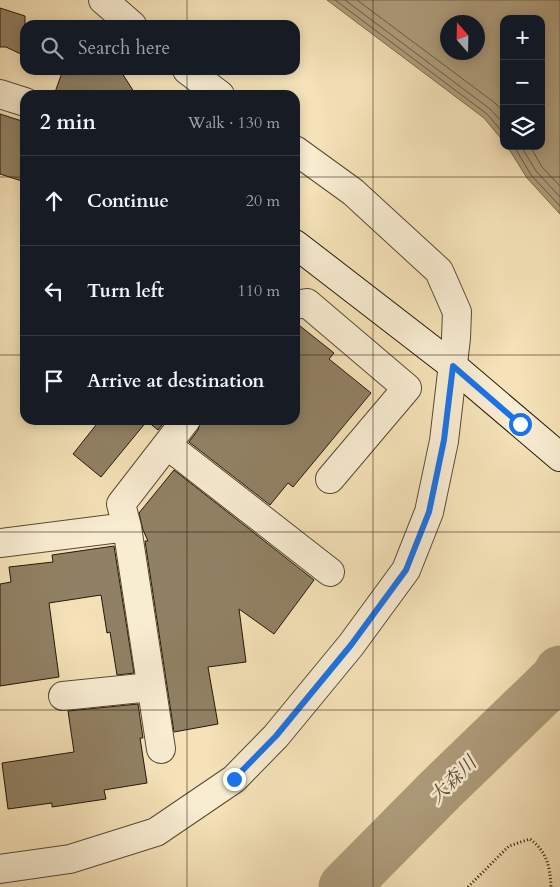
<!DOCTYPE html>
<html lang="en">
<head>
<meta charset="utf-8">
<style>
	body { margin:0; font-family:Cardo,"Noto Serif JP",serif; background:#242831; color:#f1f3f6 }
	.controls { position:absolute; right:15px; top:15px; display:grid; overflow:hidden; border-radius:10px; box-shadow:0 2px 12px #0003 }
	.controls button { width:45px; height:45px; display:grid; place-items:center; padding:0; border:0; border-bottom:1px solid #363941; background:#171b24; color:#f1f3f6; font:25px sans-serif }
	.compass { position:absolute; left:440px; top:15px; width:45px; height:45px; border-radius:50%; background:#171b24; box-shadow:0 2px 12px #0003; rotate:340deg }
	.stop { position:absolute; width:15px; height:15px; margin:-11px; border:4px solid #1a73e8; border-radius:50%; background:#fff }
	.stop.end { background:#1a73e8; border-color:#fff; box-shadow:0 1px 5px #0008 }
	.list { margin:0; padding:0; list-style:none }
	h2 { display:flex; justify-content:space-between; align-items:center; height:65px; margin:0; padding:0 20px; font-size:21px }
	h2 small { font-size:16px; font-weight:400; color:#9ea1a6 }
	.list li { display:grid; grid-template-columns:32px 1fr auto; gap:15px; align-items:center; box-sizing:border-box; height:90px; padding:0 20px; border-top:1px solid #363941 }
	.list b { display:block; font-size:19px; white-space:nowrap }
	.list em { font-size:16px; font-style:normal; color:#9ea1a6 }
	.icon { flex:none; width:28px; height:28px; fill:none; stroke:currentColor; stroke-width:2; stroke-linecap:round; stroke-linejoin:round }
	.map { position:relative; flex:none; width:560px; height:887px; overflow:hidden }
	.search { position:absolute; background:#171b24; box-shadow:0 2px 12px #0003; left:20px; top:20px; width:280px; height:55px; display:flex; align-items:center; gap:12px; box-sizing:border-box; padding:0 18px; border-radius:15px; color:#9ea1a6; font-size:19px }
	.panel { position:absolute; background:#171b24; box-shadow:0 2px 12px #0003; left:20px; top:90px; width:280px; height:335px; border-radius:15px }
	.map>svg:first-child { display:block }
	.water { fill:#ae9d7c; stroke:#77684e; fill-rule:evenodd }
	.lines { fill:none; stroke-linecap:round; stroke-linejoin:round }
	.shore { stroke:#695a42; stroke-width:1 }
	.river { stroke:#ae9d7c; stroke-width:51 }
	.building { fill:#918164; stroke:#241809 }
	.street-casing { stroke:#584a35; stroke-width:30 }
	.secondary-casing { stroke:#241809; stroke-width:30 }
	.path { stroke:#241809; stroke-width:3; stroke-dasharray:1 2.5; stroke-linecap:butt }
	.street { stroke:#f8ecd1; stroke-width:28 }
	.secondary { stroke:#f8ecd1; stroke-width:28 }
	.route { stroke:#1a73e8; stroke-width:6 }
	.grid { fill:none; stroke:#241809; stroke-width:1; stroke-opacity:0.55 }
	.labels { text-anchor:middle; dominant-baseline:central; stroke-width:5; stroke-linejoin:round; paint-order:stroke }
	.water-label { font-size:19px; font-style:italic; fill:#5b4d37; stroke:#f8ecd1 }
</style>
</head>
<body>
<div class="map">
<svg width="560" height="887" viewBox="0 0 560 887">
	<rect width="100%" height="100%" fill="#f5e2b8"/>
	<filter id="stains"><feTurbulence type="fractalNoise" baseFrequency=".004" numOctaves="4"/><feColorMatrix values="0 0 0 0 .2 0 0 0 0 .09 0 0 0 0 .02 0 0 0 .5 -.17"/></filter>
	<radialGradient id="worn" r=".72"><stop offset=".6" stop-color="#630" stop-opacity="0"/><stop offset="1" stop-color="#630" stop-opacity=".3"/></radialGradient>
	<path class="water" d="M327 0H560V214L527 178 507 146H541V19H504V142L484 118ZM448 22H478V52H448Z"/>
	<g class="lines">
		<path class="shore" d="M335 0 487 114 504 134
			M345 0 490 109 504 124
			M357 0 495 103 504 113
			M514 146 531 175 560 206
			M521 146 536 171 560 197
			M530 146 542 167 560 186"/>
		<path class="river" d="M344 887 441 789 555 679 560 671"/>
	</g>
	<path class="building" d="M0 8 25 16V56L6 47H0Z
		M63 70H120L136 95H54Z
		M0 114 25 122V182L0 174Z
		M295 322 334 353 329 359 371 393 293 487 288 483 270 505 189 442 198 430 201 420H295Z
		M100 420H166L158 430 147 421 101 477 73 454Z
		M174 470 314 580 274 634 239 609 246 662 208 667 218 724 174 732 145 541H148L143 530 139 513Z
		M114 546 134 673 117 675 110 632 107 633 101 595 49 603 59 677 0 686V584L11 582 9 567 53 562 52 555Z
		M138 704 143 738H140L147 783 104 790 106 799 52 807V803L8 809 2 763 74 752 68 711Z"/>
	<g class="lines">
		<g class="street-casing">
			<path id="street" d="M103 0 132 25
				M187 70 220 95
				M0 94 25 102
				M295 305 307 303 407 388 330 479
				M167 445 330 572
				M127 527 161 749
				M0 543 127 527 121 504 186 420
				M63 696 151 687
				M0 869 70 859 156 832 234 779 276 736 351 645 406 570 429 512 444 441 456 338 457 312 439 271 353 192 295 150"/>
		</g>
		<g class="secondary-casing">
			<path id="secondary" d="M295 244 453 366 560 457"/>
		</g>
		<path class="path" d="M468 887 509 846 530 839C547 852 550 866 551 887"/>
		<use href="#street" class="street"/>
		<use href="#secondary" class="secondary"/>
	</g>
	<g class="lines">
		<path class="route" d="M234 779 276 736 351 645 406 570 429 512 444 440 453 366 520 424"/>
	</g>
	<path class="grid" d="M187 0V25M373 0V887M187 70V95M0 177H25M295 177H560M0 355H25M295 355H560M187 420V887M0 532H560M0 710H560"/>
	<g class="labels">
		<g class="water-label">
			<text transform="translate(453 780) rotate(-45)">大森川</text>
		</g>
	</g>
	<rect width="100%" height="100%" filter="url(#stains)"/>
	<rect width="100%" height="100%" fill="url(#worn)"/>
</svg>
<div class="controls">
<button>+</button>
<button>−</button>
<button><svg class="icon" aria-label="layers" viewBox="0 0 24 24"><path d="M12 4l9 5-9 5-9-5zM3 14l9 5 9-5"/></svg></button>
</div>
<svg class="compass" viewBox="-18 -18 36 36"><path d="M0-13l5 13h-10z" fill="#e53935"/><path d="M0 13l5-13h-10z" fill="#9ea1a6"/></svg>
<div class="stop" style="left:520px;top:424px"></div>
<div class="stop end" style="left:234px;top:779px"></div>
<div class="search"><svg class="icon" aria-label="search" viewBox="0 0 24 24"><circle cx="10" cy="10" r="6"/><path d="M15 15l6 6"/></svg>Search here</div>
<section class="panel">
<h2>2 min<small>Walk · 130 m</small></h2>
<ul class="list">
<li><svg class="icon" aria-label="ahead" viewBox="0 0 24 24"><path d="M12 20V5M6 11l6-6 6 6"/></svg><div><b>Continue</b></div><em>20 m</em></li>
<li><svg class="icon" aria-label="left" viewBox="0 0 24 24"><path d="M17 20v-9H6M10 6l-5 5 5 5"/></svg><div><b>Turn left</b></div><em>110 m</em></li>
<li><svg class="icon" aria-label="arrive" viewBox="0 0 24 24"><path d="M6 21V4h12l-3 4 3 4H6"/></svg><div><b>Arrive at destination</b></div></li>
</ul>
</section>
</div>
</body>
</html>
